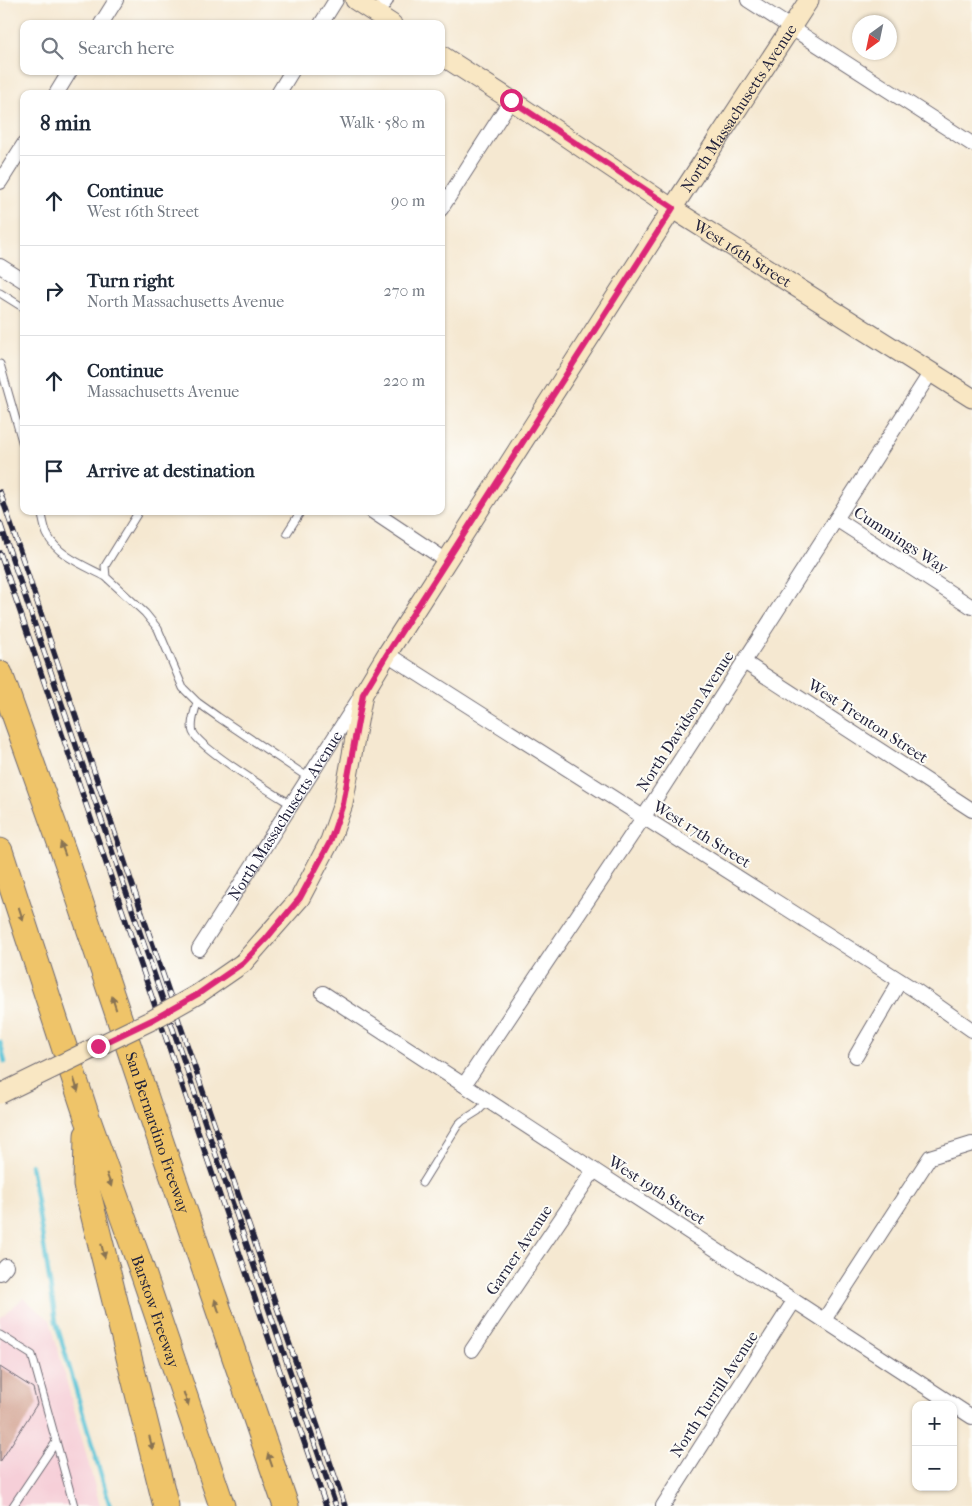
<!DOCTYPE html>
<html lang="en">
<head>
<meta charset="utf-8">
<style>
	body { margin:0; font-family:"IM FELL French Canon",serif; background:#f2f2f3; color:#1f2937 }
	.controls { position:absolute; right:15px; bottom:15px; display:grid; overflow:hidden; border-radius:10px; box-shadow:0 1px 4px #0004 }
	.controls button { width:45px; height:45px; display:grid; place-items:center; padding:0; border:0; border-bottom:1px solid #e0e1e3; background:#fff; color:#1f2937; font:25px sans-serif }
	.compass { position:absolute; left:852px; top:15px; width:45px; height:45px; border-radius:50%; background:#fff; box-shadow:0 1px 4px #0004; rotate:213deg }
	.stop { position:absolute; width:15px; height:15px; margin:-11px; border:4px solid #db2777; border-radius:50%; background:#fff }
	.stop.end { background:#db2777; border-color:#fff; box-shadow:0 1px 5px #0008 }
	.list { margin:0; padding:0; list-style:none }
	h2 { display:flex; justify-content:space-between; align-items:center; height:65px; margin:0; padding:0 20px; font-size:21px }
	h2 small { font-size:16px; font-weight:400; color:#747a83 }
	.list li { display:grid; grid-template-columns:32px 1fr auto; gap:15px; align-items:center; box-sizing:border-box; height:90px; padding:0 20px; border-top:1px solid #e0e1e3 }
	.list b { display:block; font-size:19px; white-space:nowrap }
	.list p { margin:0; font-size:16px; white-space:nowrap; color:#747a83 }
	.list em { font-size:16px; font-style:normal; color:#747a83 }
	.icon { flex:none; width:28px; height:28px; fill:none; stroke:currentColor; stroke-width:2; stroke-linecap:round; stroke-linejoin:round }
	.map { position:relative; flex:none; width:972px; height:1506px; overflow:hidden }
	.search { position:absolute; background:#fff; box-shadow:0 1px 4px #0004; left:20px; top:20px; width:425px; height:55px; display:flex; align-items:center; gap:12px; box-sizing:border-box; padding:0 18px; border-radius:10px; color:#747a83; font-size:19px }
	.panel { position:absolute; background:#fff; box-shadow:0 1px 4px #0004; left:20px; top:90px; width:425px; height:425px; border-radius:10px }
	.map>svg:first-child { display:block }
	.built { fill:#f6cfd8 }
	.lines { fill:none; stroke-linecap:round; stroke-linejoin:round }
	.stream { stroke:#59c2d5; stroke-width:4.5 }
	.building { fill:#d09d8c }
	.lane-casing { stroke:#6c6770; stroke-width:9 }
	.street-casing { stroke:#6c6770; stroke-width:16 }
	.secondary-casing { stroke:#6c6770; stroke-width:21 }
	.highway-casing { stroke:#6c6770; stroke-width:27 }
	.lane { stroke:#fff; stroke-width:7 }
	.street { stroke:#fff; stroke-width:14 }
	.secondary { stroke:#f9e7c3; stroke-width:19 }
	.highway { stroke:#efc469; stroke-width:25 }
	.rail-casing { stroke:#22223b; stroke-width:5.5 }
	.rail { stroke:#fdfcf7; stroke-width:4; stroke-dasharray:11; stroke-linecap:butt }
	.secondary-bridge-casing { stroke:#6c6770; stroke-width:21; stroke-linecap:butt }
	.secondary-bridge { stroke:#f9e7c3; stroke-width:19 }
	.oneway { fill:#887352 }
	.route { stroke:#db2777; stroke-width:6 }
	.labels { text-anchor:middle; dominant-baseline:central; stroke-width:4; stroke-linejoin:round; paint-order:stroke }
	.street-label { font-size:16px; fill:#22223b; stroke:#fdfcf7 }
</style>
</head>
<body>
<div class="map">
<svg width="972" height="1506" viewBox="0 0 972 1506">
	<rect width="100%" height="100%" fill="#fdfcf7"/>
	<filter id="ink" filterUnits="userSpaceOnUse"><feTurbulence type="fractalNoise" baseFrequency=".02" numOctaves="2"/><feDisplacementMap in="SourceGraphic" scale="10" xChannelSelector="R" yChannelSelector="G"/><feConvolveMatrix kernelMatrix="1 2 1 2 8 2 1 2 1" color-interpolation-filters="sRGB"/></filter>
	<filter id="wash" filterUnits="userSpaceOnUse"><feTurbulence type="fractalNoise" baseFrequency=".0096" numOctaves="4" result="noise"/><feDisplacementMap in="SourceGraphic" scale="20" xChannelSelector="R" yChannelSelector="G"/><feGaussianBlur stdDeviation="1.12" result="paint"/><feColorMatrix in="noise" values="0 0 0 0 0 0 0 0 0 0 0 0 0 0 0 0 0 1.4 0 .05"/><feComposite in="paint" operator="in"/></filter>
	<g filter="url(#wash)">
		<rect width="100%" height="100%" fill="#f5e8d1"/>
		<path class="built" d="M23 1298 50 1320 100 1506H0V1318Z"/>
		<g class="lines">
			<path class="stream" d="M0 1042 5 1062
				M31 1165 56 1322 110 1506"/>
		</g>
		<g id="blocks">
			<path class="building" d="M0 1367 33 1388 37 1404 0 1462Z"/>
		</g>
	</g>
	<g filter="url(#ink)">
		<use href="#blocks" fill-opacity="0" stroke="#6c6770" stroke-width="1"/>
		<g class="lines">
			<g class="lane-casing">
				<path id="lane" d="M0 293 24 308
					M0 364 24 448
					M41 511C43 518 44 527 47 534 57 556 86 566 106 577
					M139 511 105 566 106 577 145 613 158 629 183 688 197 702 218 717 309 778
					M287 533 301 511
					M197 702C195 712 190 723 193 732 199 748 273 793 292 805
					M422 1183 458 1125 462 1121 478 1111 488 1101
					M0 1335 32 1355 74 1506
					M13 1506 56 1442"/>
			</g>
			<g class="street-casing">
				<g id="street">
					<path d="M748 0 972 144"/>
					<path d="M376 14 386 0"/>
					<path d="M101 24 116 0"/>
					<path d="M321 24 336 0"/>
					<path d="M56 94 70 71"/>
					<path d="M278 94 292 71"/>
					<path d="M0 182 24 144"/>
					<path d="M441 209 511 100"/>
					<path d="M0 266 24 281"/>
					<path d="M372 511 447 561"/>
					<path d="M836 519 972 607"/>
					<path d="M387 654 918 992 972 1030"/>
					<path d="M744 662 972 810"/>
					<path id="s1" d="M199 949 359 699"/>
					<path d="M323 993 972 1417"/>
					<path d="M856 1056 900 981"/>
					<path d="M464 1085 643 818 931 372"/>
					<path d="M0 1273 6 1266"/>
					<path d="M824 1320 930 1157 972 1144"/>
					<path d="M472 1350 594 1170"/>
					<path d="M663 1506 794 1301"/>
				</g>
			</g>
			<g class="secondary-casing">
				<g id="secondary">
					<path d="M355 0 392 24"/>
					<path id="s2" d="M441 55 511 100 673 209 972 398"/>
					<path id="s3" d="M243 963 300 898 330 841 343 804 363 694 387 654 681 195 809 0"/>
				</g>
			</g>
			<g class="highway-casing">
				<g id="highway">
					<path id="s4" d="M0 674 67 862 152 1116 286 1506"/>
					<path id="s5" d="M0 851 87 1117 143 1273 222 1506"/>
					<path d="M87 1135 86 1185 166 1506"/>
				</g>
			</g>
			<use href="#lane" class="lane"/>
			<use href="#street" class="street"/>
			<use href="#secondary" class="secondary"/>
			<use href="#highway" class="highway"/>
			<g class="rail-casing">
				<path id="rail" d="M0 492 146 925 345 1506
					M0 523 336 1506
					M0 553 326 1506"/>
			</g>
			<use href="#rail" class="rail"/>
			<g class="secondary-bridge-casing">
				<path id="secondary-bridge" d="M0 1094 154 1019 198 994 243 963"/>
			</g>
			<use href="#secondary-bridge" class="secondary-bridge"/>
		</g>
		<defs><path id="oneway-solid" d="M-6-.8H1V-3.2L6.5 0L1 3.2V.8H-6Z" transform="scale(1.25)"/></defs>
		<g class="oneway">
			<use href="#oneway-solid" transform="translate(63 849) rotate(-110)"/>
			<use href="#oneway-solid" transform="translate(21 914) rotate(72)"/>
			<use href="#oneway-solid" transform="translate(114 1003) rotate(-108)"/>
			<use href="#oneway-solid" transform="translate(76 1085) rotate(72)"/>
			<use href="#oneway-solid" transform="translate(109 1180) rotate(70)"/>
			<use href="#oneway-solid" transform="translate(103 1251) rotate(76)"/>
			<use href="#oneway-solid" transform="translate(217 1306) rotate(-109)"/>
			<use href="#oneway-solid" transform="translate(186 1399) rotate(71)"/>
			<use href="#oneway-solid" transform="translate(151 1443) rotate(76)"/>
			<use href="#oneway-solid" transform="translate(270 1460) rotate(-109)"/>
		</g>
	</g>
	<g class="lines" filter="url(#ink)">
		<path class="route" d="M98 1046 154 1019 198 994 243 963 266 939 300 898 330 842 343 804 363 694 387 654 673 208 511 100"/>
	</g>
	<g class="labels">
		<g class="street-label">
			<text stroke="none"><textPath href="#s3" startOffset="998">North Massachusetts Avenue</textPath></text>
			<text stroke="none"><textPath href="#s2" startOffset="361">West 16th Street</textPath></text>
			<text transform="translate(901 540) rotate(33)">Cummings Way</text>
			<text transform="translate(685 721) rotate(-57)">North Davidson Avenue</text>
			<text transform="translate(868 721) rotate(33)">West Trenton Street</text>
			<text stroke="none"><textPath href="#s1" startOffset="159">North Massachusetts Avenue</textPath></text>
			<text transform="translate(702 834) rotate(32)">West 17th Street</text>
			<text stroke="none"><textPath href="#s4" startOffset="485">San Bernardino Freeway</textPath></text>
			<text transform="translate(657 1190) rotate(33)">West 19th Street</text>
			<text transform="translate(519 1250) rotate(-56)">Garner Avenue</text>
			<text stroke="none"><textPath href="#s5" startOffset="486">Barstow Freeway</textPath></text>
			<text transform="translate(714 1394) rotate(-57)">North Turrill Avenue</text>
		</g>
	</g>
</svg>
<div class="controls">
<button>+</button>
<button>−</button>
</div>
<svg class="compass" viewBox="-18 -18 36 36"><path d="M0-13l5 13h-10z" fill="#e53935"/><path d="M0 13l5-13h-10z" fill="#747a83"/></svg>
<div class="stop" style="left:511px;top:100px"></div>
<div class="stop end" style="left:98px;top:1046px"></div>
<div class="search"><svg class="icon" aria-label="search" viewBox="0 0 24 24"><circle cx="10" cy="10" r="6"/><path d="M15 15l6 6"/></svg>Search here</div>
<section class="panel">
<h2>8 min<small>Walk · 580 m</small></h2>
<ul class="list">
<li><svg class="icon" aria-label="ahead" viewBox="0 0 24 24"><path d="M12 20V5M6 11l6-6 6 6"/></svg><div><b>Continue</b><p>West 16th Street</p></div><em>90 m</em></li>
<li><svg class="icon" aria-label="right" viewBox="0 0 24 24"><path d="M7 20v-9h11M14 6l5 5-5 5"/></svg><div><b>Turn right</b><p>North Massachusetts Avenue</p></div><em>270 m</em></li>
<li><svg class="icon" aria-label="ahead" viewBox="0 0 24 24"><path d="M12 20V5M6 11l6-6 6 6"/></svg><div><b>Continue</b><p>Massachusetts Avenue</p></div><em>220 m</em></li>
<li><svg class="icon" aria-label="arrive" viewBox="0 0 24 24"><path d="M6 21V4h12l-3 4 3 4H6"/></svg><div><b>Arrive at destination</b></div></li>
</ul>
</section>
</div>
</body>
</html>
